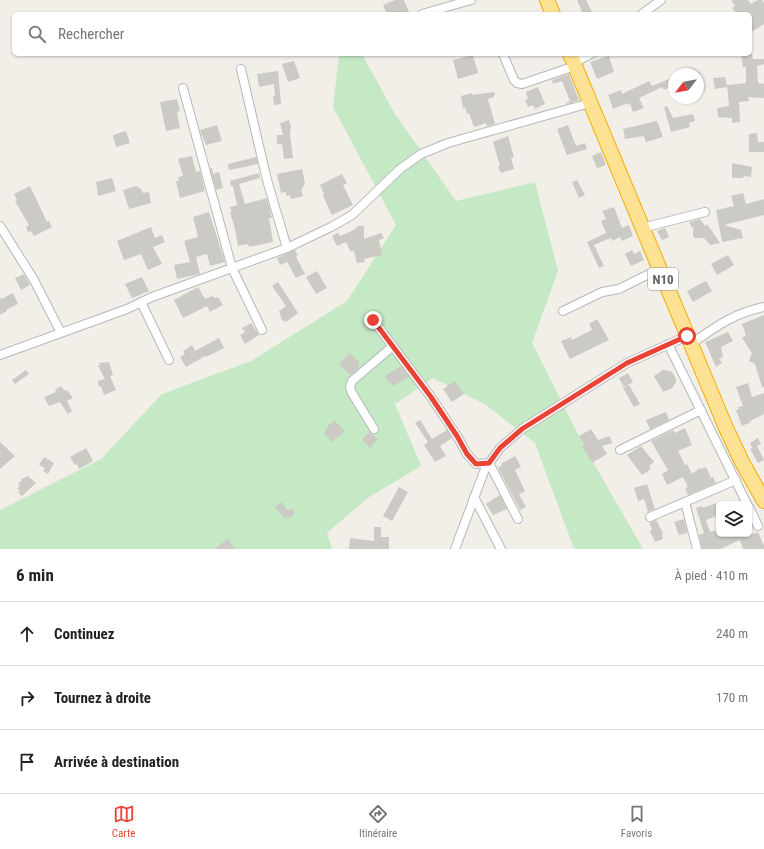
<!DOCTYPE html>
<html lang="fr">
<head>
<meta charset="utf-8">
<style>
	body { margin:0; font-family:"Roboto Condensed",sans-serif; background:#f2f2f2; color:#222 }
	.controls { position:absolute; right:12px; bottom:12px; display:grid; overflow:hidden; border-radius:6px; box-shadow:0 1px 3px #0004 }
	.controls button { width:36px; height:36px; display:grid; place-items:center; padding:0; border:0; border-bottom:1px solid #e0e0e0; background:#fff; color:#222; font:20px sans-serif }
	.compass { position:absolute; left:668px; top:68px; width:36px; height:36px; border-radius:50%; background:#fff; box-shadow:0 1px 3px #0004; rotate:239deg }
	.stop { position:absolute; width:12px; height:12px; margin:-9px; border:3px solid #ea4335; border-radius:50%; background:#fff }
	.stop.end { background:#ea4335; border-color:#fff; box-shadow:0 1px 4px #0008 }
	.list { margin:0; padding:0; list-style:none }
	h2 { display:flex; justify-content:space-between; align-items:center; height:52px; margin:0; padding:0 16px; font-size:17px }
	h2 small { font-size:13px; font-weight:400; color:#767676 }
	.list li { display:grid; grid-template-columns:26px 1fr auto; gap:12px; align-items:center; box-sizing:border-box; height:64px; padding:0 16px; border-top:1px solid #e0e0e0 }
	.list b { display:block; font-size:15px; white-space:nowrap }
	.list em { font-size:13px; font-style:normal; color:#767676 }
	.icon { flex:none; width:22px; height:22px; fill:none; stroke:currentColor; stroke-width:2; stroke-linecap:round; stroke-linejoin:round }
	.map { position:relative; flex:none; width:764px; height:549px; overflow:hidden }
	.search { position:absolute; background:#fff; box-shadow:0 1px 3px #0004; left:12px; right:12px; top:12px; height:44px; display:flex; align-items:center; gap:10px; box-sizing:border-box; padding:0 14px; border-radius:6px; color:#767676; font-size:15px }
	.sheet { height:244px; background:#fff }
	nav { display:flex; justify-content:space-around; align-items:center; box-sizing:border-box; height:56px; border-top:1px solid #e0e0e0; background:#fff; font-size:11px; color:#767676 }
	nav a { display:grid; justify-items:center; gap:2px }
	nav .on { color:#ea4335 }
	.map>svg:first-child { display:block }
	.green { fill:#c5e8c5 }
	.building { fill:#cccac5 }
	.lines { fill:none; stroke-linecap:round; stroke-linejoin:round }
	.street-casing { stroke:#b5b8bc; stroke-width:10 }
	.highway-casing { stroke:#f9ab00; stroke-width:16 }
	.street { stroke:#fff; stroke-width:8 }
	.highway { stroke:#fde293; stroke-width:14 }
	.route { stroke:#ea4335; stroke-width:5 }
	.labels { text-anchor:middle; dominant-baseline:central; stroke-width:3.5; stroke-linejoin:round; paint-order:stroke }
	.shield { fill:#fff; stroke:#8f9295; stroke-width:1 }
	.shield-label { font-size:13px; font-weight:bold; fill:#5f6368 }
</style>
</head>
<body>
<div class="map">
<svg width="764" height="549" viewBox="0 0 764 549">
	<rect width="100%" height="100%" fill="#f1efe8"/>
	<path class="green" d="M339 54H362L395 114 456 201 535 182 558 271 532 343 585 448 643 549H574L535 443 486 405 433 378 395 404 421 466 369 497 327 533 332 549H0V510L101 459 162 394 251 361 347 301 396 225 333 107Z"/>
	<path class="building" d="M395 0H404L410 14H387L383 5Z
		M577 0H586L593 14H583Z
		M731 0H748L751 4 758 0H762L764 3V24L750 33V14H737L732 8 735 6Z
		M741 54H752L753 59H764V64L757 66 758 83 764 84V98L748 97 749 101 739 102 740 122 732 123V118L718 117 717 108 729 106 727 85 746 83V67H743Z
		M473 55 478 73 458 79 453 60Z
		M609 56 614 72 597 79 590 62Z
		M294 61 300 78 288 82 282 64Z
		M278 71 281 104 274 105 273 96H275L274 84 259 87 257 74Z
		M698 72H699L705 90 698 93Z
		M569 74 579 100 567 104 566 103 570 101 562 81 553 84 552 80Z
		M674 77V86L664 90 662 87 639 98 644 108 633 112 630 104 628 105V103L613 109 608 95 621 90 622 94 649 81 652 86Z
		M725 77 727 87 715 89 713 78Z
		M538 87 545 104 535 109 533 105 528 107 525 100 528 99 526 92Z
		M495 92 494 97 488 99 495 124 487 126 486 123 474 127 469 113 467 114 465 107 463 108 461 96 472 93V95Z
		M177 99 180 111 177 112 180 128 166 131 160 102Z
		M667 106 673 118 693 114 695 121 689 123 690 127 671 132 664 107Z
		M289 120 291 126 290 134 293 158 284 159 282 144H277V135H283L280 123Z
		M657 121 663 137 646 142 644 136 625 139 623 129Z
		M217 125 222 141 206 145 200 130Z
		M568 125 576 146 585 143 587 149 567 155 557 129Z
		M126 131 130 143 116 147 113 135Z
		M757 133 758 142H764V152H749V134Z
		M508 136 514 157 511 158 514 169 501 173 498 167 500 166 493 142Z
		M601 152 606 165 597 168 592 156Z
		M192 156 196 172 200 171 205 191 180 198 176 181H179L178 177 183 176 178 159Z
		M256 157 258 164 229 170 228 164Z
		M732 163 752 167 751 177 744 176 743 178H732Z
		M210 168H212L213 174 219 172 223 188 216 190Z
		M302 169 305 184 301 190 303 196 291 199 290 195 286 196V192L281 193 277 174Z
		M259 173 260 178 239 184 245 204 267 198 272 218H269L273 242 249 247 248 244 238 246 235 229 230 212H232L230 207 237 205 233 186H231L230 181Z
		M342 174 347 183 343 185 353 205 332 215 323 196 324 194 320 185Z
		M112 178 116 191 98 196 96 182Z
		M577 180 585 195 579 198 572 182Z
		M30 186 47 222 49 221 52 227 34 236 31 231 28 232 26 227 29 225 15 201 17 200 14 194Z
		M136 186 141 189 143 193 149 192 151 203 129 209 123 190Z
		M743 193 746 204 764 199V215L724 225 741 230 743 238 722 242 716 210 734 206 731 196Z
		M614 207 622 228 629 225 633 236 622 241 620 237 612 241 611 238 594 245 604 266 599 268 587 242 606 233 601 221 606 219 602 211Z
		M209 212 225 262 210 266 207 254 196 257 200 274 177 279 174 265 190 262 184 241 198 237 193 217Z
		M700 219 705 226 707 224 720 243 710 245 704 238H695L693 236V232L694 230 689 222Z
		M358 226H364V239L381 233 384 238 379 240 382 255 364 259 365 262 357 263 354 251H350L346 242 337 246 332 236 338 233 340 236 354 230Z
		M151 227 155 238 162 235 165 242 153 247 162 264 148 270 141 254 124 260 117 241Z
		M665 228 669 237 662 240 657 231Z
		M295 250 298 256 296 257 305 274 296 278 287 262 280 265 277 258Z
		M632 250 634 254 640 251 644 260 631 266 625 254Z
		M728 255 734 265 717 275 711 264Z
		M317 271 327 288 316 294 306 277Z
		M24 274 30 285 21 290 15 278Z
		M142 277 149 291 132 298 125 284Z
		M706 281 712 291 693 302 687 291Z
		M278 282 298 313 286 322 282 320 279 311 286 306 272 286Z
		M198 287 205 299 212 296 215 298 218 297 223 305 210 312 207 306 183 318 174 300Z
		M13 293 18 304 6 310 7 311 0 315V297L1 299Z
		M764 315V387H762L755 364 749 361 752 353 742 338 746 335 742 324Z
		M597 319 609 340 570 359 561 341 571 337 572 340 592 330 589 324Z
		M251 323 259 335 245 344 240 335 245 332 242 328Z
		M728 332 733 341 721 347 723 357 719 359 722 363 716 367 705 342Z
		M219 338 224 348 206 357 205 356 186 367 180 357 185 354 183 351 192 345 195 351Z
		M350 353 360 363 358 365 360 367 350 375 340 365V362Z
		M109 362 113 375 110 376 116 390 104 395 101 387 98 385V381L105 379 98 366 100 365 99 363Z
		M401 366 409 377 393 386 391 382 389 383 385 376Z
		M26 370 29 374 15 384 12 380Z
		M663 370 670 371 673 373 676 379V382L672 388 663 392 654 376Z
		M628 373 633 382 624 387 619 378Z
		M455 381 464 394 452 402 443 389Z
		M748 383 752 397 764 393V414L750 421 751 422 742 426 736 410 739 409 738 407 743 406 736 387Z
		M629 385 640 404 634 407 623 388Z
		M61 386 65 391 67 390 73 398 67 401 72 411 68 414 60 402 49 406 44 397 56 392 55 390Z
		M666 412 669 420 650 429 646 420Z
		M334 420 345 431 332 442 324 433 326 431 325 429Z
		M420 420 432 439 447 430 452 438 440 446 446 456 435 462 424 445 428 442 415 423Z
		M685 428 692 445 678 451 685 465 687 464 692 474 700 468 701 469 706 467 711 478 713 477 716 483 688 495 685 488 688 487 683 477 667 485 662 474 668 470 651 441 673 430 675 433Z
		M591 429 598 440 610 436 612 443 602 446 607 454 592 463 582 446 584 445 579 436Z
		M369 432 378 439 370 448 362 440Z
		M758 438 761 444 757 446 764 460 758 463 750 449 752 448 750 443Z
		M0 442 15 456 0 469Z
		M641 446 654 462 649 466 651 469 642 475 627 455Z
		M86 448 93 461 79 469 77 464 75 465 70 457Z
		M515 456 521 467 515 470 525 491 519 494 526 507 520 510 498 468 501 466 502 463Z
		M44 457 54 463 48 474 43 471 45 468 39 465Z
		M28 476 36 483 22 496 18 492 20 491 17 488 20 486 18 484 22 480 21 479Z
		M647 484 655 509 648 512 644 499 638 501 634 488Z
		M399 487 408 492 392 521 383 516Z
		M500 495 507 509 493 515 486 504Z
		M281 502 287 510 292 509 295 513 289 518 288 516 285 519 275 507Z
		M716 503 718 508H719V515L706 520 710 532 717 530 718 534H752L758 532 764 546V549H743L740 540 720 549H702L699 535 704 533 696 508 702 506V508Z
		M684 519 687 533 679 535 674 522Z
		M656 520 663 533 662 534 663 539 655 542 650 531 652 529 649 523Z
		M374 527H381V537H389V549H349L350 538 374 541Z
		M228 539 235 549H214Z"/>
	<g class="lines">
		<g class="street-casing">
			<path id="street" d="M422 14 471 0
				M642 14 661 0
				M503 54 514 80 517 83 522 84 575 66
				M573 63 591 54
				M241 69 267 180 287 248
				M183 88 232 268 262 330
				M0 226 34 280 61 333
				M642 228 705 212
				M141 302 169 360
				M563 311 602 292 619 289 659 269
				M373 320 431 397 457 436 467 454 476 464 489 463 518 519
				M668 344 747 504
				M691 344C717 326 732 314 764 307
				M0 355 127 309 152 297 287 248 331 227 352 215 400 169 421 154 448 143 469 137 590 103
				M374 429 352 393 350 387 352 381 393 346
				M620 450 701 410
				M474 497 501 549
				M685 502 697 549
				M749 507 758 526
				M650 517 736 480
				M455 549 485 469 500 448 522 429 627 363 687 336"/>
		</g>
		<g class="highway-casing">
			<path id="highway" d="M547 0 553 14
				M570 54 726 428 742 462 764 501"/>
		</g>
		<use href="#street" class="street"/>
		<use href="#highway" class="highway"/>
	</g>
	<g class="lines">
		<path class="route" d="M373 320 431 397 457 436 467 454 476 464 489 463 500 448 522 429 627 363 687 336"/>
	</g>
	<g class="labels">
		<rect class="shield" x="648" y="268" width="30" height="22" rx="3"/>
		<g class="shield-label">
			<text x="663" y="279">N10</text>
		</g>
	</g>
</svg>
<div class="controls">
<button><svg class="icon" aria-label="layers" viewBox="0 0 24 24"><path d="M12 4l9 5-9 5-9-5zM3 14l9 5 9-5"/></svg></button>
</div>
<svg class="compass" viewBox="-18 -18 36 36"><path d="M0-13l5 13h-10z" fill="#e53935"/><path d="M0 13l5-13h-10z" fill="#767676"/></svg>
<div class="stop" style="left:687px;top:336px"></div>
<div class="stop end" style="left:373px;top:320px"></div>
<div class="search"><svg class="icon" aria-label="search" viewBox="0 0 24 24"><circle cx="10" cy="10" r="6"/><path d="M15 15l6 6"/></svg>Rechercher</div>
</div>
<section class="sheet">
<h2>6 min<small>À pied · 410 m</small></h2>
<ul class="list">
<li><svg class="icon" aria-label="ahead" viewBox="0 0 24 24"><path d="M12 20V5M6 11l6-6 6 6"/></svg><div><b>Continuez</b></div><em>240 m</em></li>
<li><svg class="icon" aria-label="right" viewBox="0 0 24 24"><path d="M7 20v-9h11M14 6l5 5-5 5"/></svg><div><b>Tournez à droite</b></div><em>170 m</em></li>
<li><svg class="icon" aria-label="arrive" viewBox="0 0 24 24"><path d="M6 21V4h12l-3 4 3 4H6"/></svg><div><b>Arrivée à destination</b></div></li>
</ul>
</section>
<nav>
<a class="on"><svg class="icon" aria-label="map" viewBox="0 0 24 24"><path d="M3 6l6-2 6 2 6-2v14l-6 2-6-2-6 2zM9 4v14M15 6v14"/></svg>Carte</a>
<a><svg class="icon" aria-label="directions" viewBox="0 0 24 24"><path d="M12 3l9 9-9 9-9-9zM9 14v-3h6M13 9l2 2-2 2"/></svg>Itinéraire</a>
<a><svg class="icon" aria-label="saved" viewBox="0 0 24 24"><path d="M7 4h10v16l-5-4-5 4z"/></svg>Favoris</a>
</nav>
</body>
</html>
